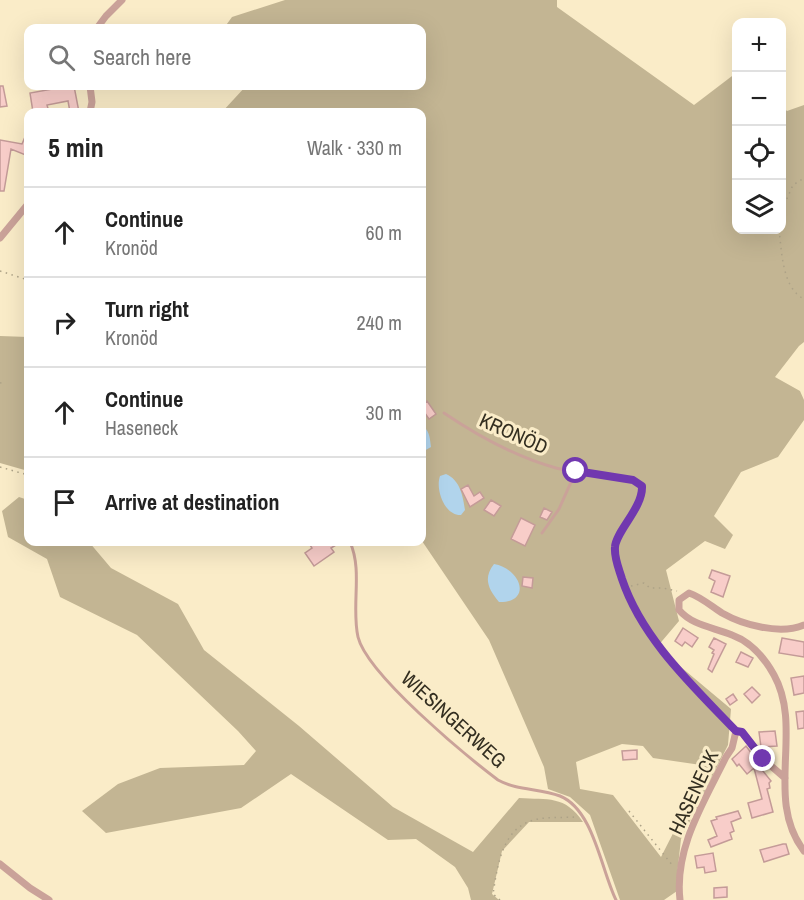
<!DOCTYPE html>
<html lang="en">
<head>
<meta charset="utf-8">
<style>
	body { margin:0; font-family:"Archivo Narrow",sans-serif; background:#f2f2f2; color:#222 }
	.controls { position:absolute; right:18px; top:18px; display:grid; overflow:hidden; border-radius:12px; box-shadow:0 6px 24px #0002 }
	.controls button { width:54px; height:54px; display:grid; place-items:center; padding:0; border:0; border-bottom:2px solid #e0e0e0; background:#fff; color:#222; font:30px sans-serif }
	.stop { position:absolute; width:18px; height:18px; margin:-14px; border:4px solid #7138af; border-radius:50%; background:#fff }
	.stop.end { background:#7138af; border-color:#fff; box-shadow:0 2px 6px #0008 }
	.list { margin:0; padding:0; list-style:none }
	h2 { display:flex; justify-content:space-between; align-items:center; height:78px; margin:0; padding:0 24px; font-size:26px }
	h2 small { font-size:20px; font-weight:400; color:#767676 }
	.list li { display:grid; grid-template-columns:39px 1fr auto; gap:18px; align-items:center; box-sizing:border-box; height:90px; padding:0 24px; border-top:2px solid #e0e0e0 }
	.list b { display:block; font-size:22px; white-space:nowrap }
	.list p { margin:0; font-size:20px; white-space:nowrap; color:#767676 }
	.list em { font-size:20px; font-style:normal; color:#767676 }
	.icon { flex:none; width:33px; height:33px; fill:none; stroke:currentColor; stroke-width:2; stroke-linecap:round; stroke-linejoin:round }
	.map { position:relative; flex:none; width:804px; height:900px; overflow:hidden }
	.search { position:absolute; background:#fff; box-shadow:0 6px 24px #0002; left:24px; top:24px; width:402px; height:66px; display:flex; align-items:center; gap:15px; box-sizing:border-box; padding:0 21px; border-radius:12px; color:#767676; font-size:22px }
	.panel { position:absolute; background:#fff; box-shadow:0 6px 24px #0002; left:24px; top:108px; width:402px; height:438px; border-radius:12px }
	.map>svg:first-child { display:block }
	.forest { fill:#c3b593; fill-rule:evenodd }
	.water { fill:#b1d4ec }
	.building { fill:#f8cdc9; stroke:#c49b98; stroke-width:1.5 }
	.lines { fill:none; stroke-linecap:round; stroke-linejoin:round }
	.path { stroke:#ada287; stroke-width:1.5; stroke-dasharray:1.5 4.5; stroke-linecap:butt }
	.lane { stroke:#caa299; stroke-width:3 }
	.street { stroke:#caa299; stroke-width:7 }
	.route { stroke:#7138af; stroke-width:8 }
	.labels { text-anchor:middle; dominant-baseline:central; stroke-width:6; stroke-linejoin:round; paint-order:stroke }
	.street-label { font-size:20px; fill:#332e20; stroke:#faecc8 }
</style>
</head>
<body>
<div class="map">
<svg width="804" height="900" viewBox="0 0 804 900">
	<rect width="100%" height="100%" fill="#faecc8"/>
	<path class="forest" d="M285 0H557V7L694 105 736 73V230H782V106L787 111 804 105V342L799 346 775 377 800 391 804 400V420L778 457 741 472 714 516 733 535 725 549 705 541 666 570 679 621 657 647 731 709 728 745 681 839 677 875V891L664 900H620L590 815 570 797 548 789 544 767 489 640 422 541V112H222L246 86H422V28H224L232 17ZM622 744 643 746 653 758 701 765 692 796 661 857 613 795 580 789 576 762Z
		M0 336 28 337V471L0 463Z
		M19 497 28 500V542H89L111 568 178 604 204 650 299 726 393 807 473 852 519 798C548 800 565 795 583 822H529L502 851 492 894 499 900H471L468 888 455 867 416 839 388 840 291 774 241 808 106 833 82 811 118 784 160 768 244 765 256 751 238 731 137 635 60 597 47 559 8 537 2 511Z"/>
	<path class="water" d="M424 427C430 432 430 440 431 447L424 451 422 448V429Z
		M446 474C460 480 463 496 465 510L461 515C445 516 435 490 440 476Z
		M494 564C522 569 532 603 499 602 488 589 483 578 494 564Z"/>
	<path class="building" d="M0 86H3L7 106 0 107Z
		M69 86H74L79 112H70L68 101 47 105 49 112H33L30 93Z
		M28 130V156L11 149 4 191H0V140L22 144Z
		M427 401 436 414 429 419 422 409V405Z
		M468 485 474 496 480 492 484 498 470 507 461 489Z
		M491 500 501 506 494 516 484 510Z
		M544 508 552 512 547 520 540 517Z
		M521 518 535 525 525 546 511 539Z
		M308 542H341L331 548 334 552 314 566 305 553 312 548Z
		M712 570 730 576 723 597 711 592 715 581 709 578Z
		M523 577 533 578 532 588 522 586Z
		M683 628 698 638 692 647 685 642 682 646 675 641Z
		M714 638 726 644 712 672 708 669 714 654 712 653 714 650 709 647Z
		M782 638 804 642V657L779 653Z
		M741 652 753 658 748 667 736 662Z
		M804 676V693L794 695 791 678Z
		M752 687 760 695 752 703 744 694Z
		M733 694 737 700 730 705 726 699Z
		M804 711V728L798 729 796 712Z
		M775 731 777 746 761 747 759 732Z
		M746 746 755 758 754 760 771 781 769 783 770 788 767 789 773 812 752 818 748 803 762 799 754 768 747 774 739 764 737 766 732 759Z
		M637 750V759L623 760 622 751Z
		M738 811 741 818 731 822 734 831 730 833 732 839 711 847 708 840 717 836 711 821 717 819 716 817Z
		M783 844H786L789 854 764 862 760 850Z
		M713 853 716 871 705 873 704 867 697 868 695 856Z
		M727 887V897L714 898V888Z"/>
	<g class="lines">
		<path class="path" d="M782 210 793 185 804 178
			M779 230C782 252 782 288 804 299
			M0 271 28 280
			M0 383 5 382
			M0 467 28 475
			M631 586 644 583 650 588H663L677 591
			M629 811 673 866
			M500 900 493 894C497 869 501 833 528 822 541 816 561 818 575 817"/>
		<path class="lane" d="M444 413C478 436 516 457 556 468 581 474 608 476 633 480L642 486C643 508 615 533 615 548 616 613 693 686 735 731
			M542 533 559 509 576 471
			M350 542C363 571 351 606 358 637 367 674 465 755 498 780 518 791 539 788 560 796 594 810 601 870 616 900"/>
		<path class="street" d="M97 28 106 16 122 0
			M90 112 92 102 90 86
			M0 238 28 204
			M804 625C780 635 743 625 722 613 711 606 701 597 689 593L679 600V610C693 626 713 627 732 635 751 642 764 657 774 675 804 729 764 799 804 851
			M0 864 30 888 49 900
			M680 900C674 848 704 802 726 757L732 748 736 731 742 732 763 759 785 778"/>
	</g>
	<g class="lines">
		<path class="route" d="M576 471 633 480 642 486C643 508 616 531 615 547 614 558 619 569 622 579 642 639 693 686 736 731L742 732 763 759"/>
	</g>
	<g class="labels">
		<g class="street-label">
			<text transform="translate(514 433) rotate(24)">KRONÖD</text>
			<text transform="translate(454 719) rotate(42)">WIESINGERWEG</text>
			<text transform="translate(693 792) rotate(-65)">HASENECK</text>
		</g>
	</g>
</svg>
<div class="controls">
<button>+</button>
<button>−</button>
<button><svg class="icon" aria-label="locate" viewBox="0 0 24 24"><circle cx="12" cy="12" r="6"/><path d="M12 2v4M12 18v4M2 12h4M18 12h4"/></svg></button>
<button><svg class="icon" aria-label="layers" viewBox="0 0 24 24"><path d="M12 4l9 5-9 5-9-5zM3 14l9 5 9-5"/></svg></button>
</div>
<div class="stop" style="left:576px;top:471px"></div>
<div class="stop end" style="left:763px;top:759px"></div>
<div class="search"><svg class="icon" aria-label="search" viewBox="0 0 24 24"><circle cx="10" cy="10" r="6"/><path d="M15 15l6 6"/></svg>Search here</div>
<section class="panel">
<h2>5 min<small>Walk · 330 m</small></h2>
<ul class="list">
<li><svg class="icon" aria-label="ahead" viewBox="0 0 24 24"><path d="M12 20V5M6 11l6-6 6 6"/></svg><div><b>Continue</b><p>Kronöd</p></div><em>60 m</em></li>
<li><svg class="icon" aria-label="right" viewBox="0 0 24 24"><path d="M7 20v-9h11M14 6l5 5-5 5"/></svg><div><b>Turn right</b><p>Kronöd</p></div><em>240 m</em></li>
<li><svg class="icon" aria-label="ahead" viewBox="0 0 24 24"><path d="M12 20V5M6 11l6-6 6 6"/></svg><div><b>Continue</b><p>Haseneck</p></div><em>30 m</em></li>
<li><svg class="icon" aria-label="arrive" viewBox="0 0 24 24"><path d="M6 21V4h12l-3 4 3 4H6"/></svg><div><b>Arrive at destination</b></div></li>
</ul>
</section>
</div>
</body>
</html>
